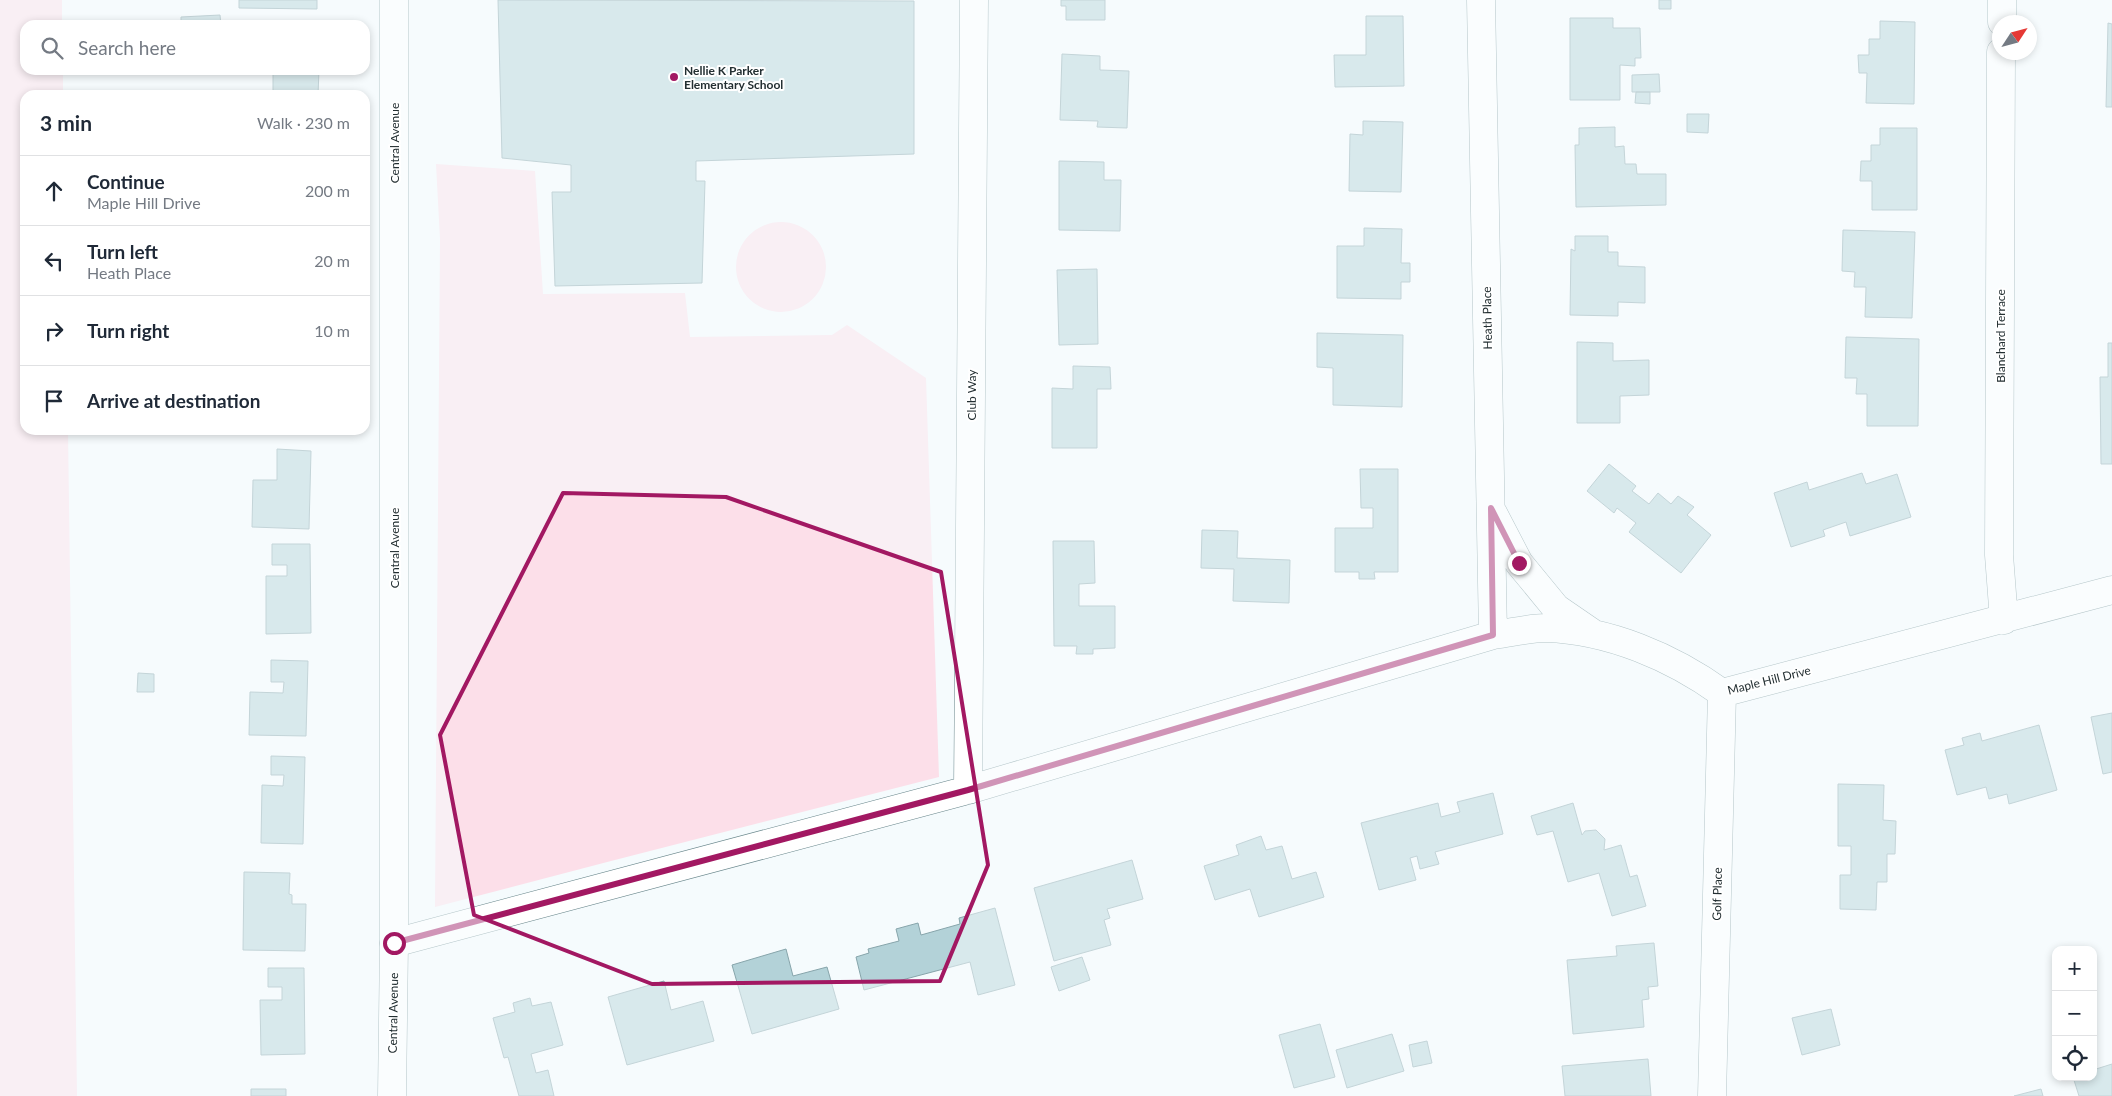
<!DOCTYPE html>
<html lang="en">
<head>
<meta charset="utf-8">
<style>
	body { margin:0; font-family:Lato,sans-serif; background:#f2f2f3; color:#1f2937 }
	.controls { position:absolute; right:15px; bottom:15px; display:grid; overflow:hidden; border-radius:10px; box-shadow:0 2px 8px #0003 }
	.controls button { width:45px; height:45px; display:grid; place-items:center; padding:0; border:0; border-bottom:1px solid #e0e1e3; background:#fff; color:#1f2937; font:25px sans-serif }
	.compass { position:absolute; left:1992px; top:15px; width:45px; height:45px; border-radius:50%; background:#fff; box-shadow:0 2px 8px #0003; rotate:54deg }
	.stop { position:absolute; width:15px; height:15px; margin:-11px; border:4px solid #a21862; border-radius:50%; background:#fff }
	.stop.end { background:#a21862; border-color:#fff; box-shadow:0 1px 5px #0008 }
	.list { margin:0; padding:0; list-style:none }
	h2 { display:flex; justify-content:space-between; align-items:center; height:65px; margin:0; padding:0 20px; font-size:21px }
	h2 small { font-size:16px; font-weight:400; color:#747a83 }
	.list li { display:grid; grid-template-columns:32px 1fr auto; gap:15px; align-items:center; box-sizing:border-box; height:70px; padding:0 20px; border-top:1px solid #e0e1e3 }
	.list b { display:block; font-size:19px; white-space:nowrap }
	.list p { margin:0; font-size:16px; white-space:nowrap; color:#747a83 }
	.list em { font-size:16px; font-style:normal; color:#747a83 }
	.icon { flex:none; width:28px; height:28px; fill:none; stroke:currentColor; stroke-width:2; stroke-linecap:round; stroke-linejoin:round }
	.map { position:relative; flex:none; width:2112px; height:1096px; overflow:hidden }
	.search { position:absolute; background:#fff; box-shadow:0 2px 8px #0003; left:20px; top:20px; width:350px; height:55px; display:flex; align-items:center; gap:12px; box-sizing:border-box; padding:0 18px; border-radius:15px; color:#747a83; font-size:19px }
	.panel { position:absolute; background:#fff; box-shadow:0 2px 8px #0003; left:20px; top:90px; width:350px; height:345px; border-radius:15px }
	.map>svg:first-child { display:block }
	.green { fill:#fcdfe9 }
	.building { fill:#b3d2d8; stroke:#87a5ab }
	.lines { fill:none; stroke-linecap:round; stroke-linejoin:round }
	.minor-casing { stroke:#68868b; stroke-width:29 }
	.tertiary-casing { stroke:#68868b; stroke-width:29 }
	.minor { stroke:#fff; stroke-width:28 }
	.tertiary { stroke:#fff; stroke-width:28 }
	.route { stroke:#a21862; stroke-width:6 }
	.marked { fill:none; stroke:#a21862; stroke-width:4; stroke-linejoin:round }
	.poi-dot { fill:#a21862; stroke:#fff; stroke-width:2 }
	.labels { text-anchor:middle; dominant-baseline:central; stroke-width:4; stroke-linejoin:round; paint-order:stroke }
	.poi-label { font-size:12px; font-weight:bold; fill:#232f32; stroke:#fff; text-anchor:start }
	.street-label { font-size:12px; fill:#232f32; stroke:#fff }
</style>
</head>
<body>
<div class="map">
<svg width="2112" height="1096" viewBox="0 0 2112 1096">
	<rect width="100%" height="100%" fill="#f5fbfd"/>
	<path class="green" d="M0 0H62V25H25V70H63V95H25V430H68L77 1096H0Z
		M436 164 535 171 543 294 685 293 690 337 832 335 847 325 926 378 939 777 611 861 435 907 440 239Z
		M736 267a45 45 0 1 1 90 0a45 45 0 1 1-90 0Z"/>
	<path class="building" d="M239 0H317V9L239 8Z
		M498 0 914 1V154L696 161V181H705L702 283 555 286 552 192H571V165L502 158Z
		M1061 0H1105V20H1066V6H1061Z
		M1659 0H1671V9H1659Z
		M220 15 221 25H181V17Z
		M1366 16H1403L1404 86 1335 87 1334 55H1366Z
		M1570 18H1613V28H1640L1641 58H1635V66L1620 65V100H1570Z
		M1880 21 1915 22 1914 104 1866 103 1867 73H1859L1858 55H1869V39H1880Z
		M2108 23 2112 24V107H2106Z
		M1062 54 1100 56V70L1129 71 1127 128 1097 127 1098 121 1060 120Z
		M273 70H319L318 95 273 94Z
		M1659 74 1660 92H1632V75Z
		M1636 92H1650V104L1635 103Z
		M1687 114H1709L1708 133 1687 132Z
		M1363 121 1403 122 1401 192 1349 191 1350 134 1363 135Z
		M1615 127V147L1624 146 1625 164H1636L1637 174H1666V205L1576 207 1575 145H1579V128Z
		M1880 128H1917V210H1872V181H1860L1861 161H1871V145H1880Z
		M1059 161 1104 162V180H1121L1120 231 1059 230Z
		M1364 228 1402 229 1401 263H1410V282H1401V299L1337 298V246H1364Z
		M1843 230 1915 232 1912 318 1865 317 1866 287H1854L1855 272 1842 271Z
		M1575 236H1608V252H1618V266L1645 267V303L1618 302V316L1570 315 1571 249 1575 251Z
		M1097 269 1098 344 1059 345 1057 270Z
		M1317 333 1403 335 1402 407 1333 405V368L1317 367Z
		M1846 337 1919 339 1918 426H1867V394H1856L1857 378H1845Z
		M1577 342 1613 343V361L1649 360V395L1620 396V423H1577Z
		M2108 343H2112V464H2101L2100 377H2108Z
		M1073 366 1110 367 1111 389H1097V448H1052V388L1073 389Z
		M277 449 311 451 309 529 252 527 253 480H277Z
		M1609 464 1636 486 1632 491 1649 504 1658 493 1671 504 1678 496 1694 507 1687 515 1711 535 1681 573 1629 532 1636 523 1617 508 1614 513 1587 491Z
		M1360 469H1398V572H1374L1375 579H1359V572H1335V528H1373V508H1361Z
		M1862 473 1866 484 1897 474 1911 517 1850 536 1846 522 1823 530 1825 536 1791 547 1774 493 1807 482 1809 490Z
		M1202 530 1238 531 1237 558 1290 560 1289 603 1233 601 1234 569 1201 568Z
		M1053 541H1094L1095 583 1079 584V606H1115V648L1093 649V654H1076L1077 646H1054Z
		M272 544H310L311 633 266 634V576H287V565H272Z
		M271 660 308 661 306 736 249 735 250 692 283 693 284 682H271Z
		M138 673 154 674V692H137Z
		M2112 713V772L2103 774 2091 717Z
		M2039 725 2057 790 2009 804 2007 794 1989 799 1986 787 1957 795 1945 750 1964 745 1962 738 1980 733 1982 741Z
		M271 756 305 757 303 844 261 843 262 785 283 786 284 775H271Z
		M1838 784 1884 785 1883 820 1896 821 1895 854H1887V882H1877L1876 910 1840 909V875H1851V846H1838Z
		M1493 793 1503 834 1435 852 1439 864 1420 869 1417 856 1410 858 1416 880 1379 890 1361 823 1438 803 1441 817 1460 812 1457 802Z
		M1573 803 1582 835 1585 831 1596 830 1605 839 1604 850 1621 845 1630 877 1637 875 1646 906 1612 916 1599 873 1568 882 1553 831 1537 835 1531 816Z
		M1261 836 1266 850 1282 846 1292 879 1316 872 1324 897 1259 917 1250 889 1215 900 1204 866 1239 855 1236 845Z
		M1132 860 1143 899 1107 909 1110 918 1104 920 1111 945 1054 961 1034 888Z
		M244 872 290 873 289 894 292 895V904H306L305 951 243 950Z
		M995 908 1015 985 978 995 970 962 864 990 856 957 869 953 868 949 899 941 896 929 918 923 921 935 960 924 959 918Z
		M1654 943 1658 986 1648 987 1649 999 1642 1000 1644 1027 1573 1034 1567 960 1617 956 1616 946Z
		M786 949 793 976 827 967 839 1009 752 1034 732 965Z
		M1082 957 1090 980 1059 991 1051 967Z
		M268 968H304L305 1054 261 1055 260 1000H282V987H268Z
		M664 981 671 1010 703 1001 714 1041 627 1065 608 997Z
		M530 998 532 1006 551 1002 563 1045 531 1054 536 1073 548 1070 554 1096H519L508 1057 504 1058 493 1018 515 1012 513 1003Z
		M1831 1009 1840 1045 1802 1055 1792 1018Z
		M1320 1024 1335 1077 1294 1088 1279 1035Z
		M1392 1034 1404 1071 1347 1088 1336 1050Z
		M1427 1041 1432 1063 1413 1067 1409 1045Z
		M1648 1059 1651 1096H1565L1562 1066Z
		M2112 1064V1096H2079L2073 1077H2093V1070Z
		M251 1089H286V1096H251Z
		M2041 1089 2043 1096H2014Z"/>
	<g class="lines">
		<g class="minor-casing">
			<path id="minor" d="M1481 0 1493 635
				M2002 22V0
				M2001 52 1999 555 2004 620
				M1493 513 1519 563 1556 608 1591 632
				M968 790 974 0
				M394 943 968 790 1493 635C1510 633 1529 628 1546 628 1609 630 1672 657 1722 693L2112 590
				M1712 1096 1722 693"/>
		</g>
		<g class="tertiary-casing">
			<path id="tertiary" d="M392 1096 394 943V0"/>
		</g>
		<use href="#minor" class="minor"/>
		<use href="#tertiary" class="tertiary"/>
	</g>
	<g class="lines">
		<path class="route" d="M394 943 968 790 1493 635 1491 508 1519 563"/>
	</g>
	<path d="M0 0H2112V1096H0ZM563 493 726 497 941 572 988 865 940 981 652 984 474 915 440 735Z" fill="#f5fbfd" fill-opacity=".55" fill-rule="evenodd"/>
	<path class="marked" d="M563 493 726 497 941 572 988 865 940 981 652 984 474 915 440 735Z"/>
	<circle class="poi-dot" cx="674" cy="77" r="5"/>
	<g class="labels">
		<g class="poi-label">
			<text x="684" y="70">Nellie K Parker<tspan x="684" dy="14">Elementary School</tspan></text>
		</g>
		<g class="street-label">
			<text transform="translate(394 143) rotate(-90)">Central Avenue</text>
			<text transform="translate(1487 318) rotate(-91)">Heath Place</text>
			<text transform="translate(2000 336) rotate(-90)">Blanchard Terrace</text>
			<text transform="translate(971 395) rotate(-90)">Club Way</text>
			<text transform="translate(394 548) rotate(-90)">Central Avenue</text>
			<text transform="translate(1769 680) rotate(-14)">Maple Hill Drive</text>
			<text transform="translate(1717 894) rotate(-89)">Golf Place</text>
			<text transform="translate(393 1013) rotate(-89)">Central Avenue</text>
		</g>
	</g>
</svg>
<div class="controls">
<button>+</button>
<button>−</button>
<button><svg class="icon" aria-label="locate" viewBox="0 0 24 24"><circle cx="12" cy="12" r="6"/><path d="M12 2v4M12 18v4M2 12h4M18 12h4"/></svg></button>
</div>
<svg class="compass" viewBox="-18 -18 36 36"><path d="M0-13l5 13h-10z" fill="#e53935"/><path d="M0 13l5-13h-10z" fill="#747a83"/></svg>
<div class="stop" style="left:394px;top:943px"></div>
<div class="stop end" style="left:1519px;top:563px"></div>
<div class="search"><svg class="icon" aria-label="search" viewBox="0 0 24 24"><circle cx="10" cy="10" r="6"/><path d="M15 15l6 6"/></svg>Search here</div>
<section class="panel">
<h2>3 min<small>Walk · 230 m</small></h2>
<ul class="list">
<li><svg class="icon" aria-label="ahead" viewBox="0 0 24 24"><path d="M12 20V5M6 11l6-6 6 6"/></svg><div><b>Continue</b><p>Maple Hill Drive</p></div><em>200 m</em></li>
<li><svg class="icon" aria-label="left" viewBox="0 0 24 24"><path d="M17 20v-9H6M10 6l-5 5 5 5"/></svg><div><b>Turn left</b><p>Heath Place</p></div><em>20 m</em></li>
<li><svg class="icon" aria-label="right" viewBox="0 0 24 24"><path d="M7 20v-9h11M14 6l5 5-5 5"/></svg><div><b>Turn right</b></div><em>10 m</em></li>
<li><svg class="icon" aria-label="arrive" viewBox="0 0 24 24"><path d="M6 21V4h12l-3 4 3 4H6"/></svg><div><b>Arrive at destination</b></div></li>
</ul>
</section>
</div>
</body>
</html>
